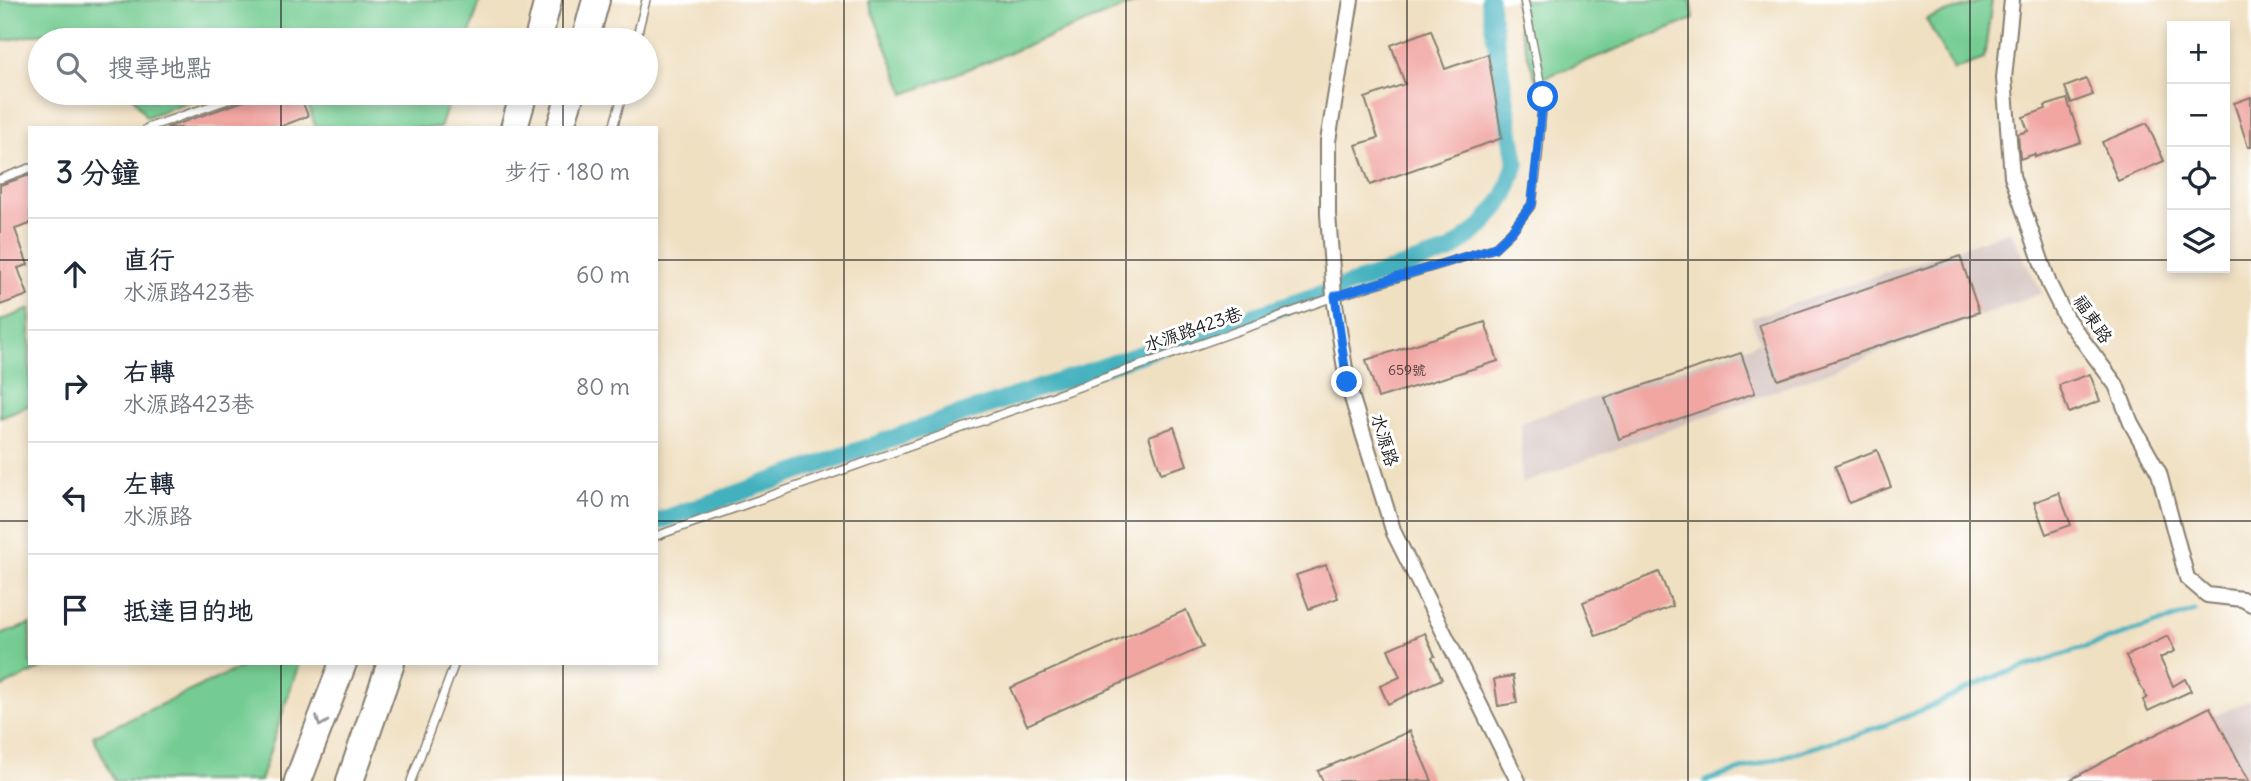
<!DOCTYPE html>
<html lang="zh-TW">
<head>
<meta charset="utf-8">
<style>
	body { margin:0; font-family:Delius,"LXGW WenKai TC",sans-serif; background:#f6f6f7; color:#1f2937 }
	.controls { position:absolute; right:21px; top:21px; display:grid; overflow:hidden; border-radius:0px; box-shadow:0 4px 10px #0003 }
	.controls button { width:63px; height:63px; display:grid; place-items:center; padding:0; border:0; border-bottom:2px solid #e0e1e3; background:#fff; color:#1f2937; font:35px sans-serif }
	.stop { position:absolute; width:21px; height:21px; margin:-16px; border:5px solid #1a73e8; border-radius:50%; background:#fff }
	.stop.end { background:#1a73e8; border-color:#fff; box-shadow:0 2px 7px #0008 }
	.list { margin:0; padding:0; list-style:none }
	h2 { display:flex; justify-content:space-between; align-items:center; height:91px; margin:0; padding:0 28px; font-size:30px }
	h2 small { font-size:23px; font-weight:400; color:#747a83 }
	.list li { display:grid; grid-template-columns:46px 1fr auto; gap:21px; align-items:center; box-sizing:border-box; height:112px; padding:0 28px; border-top:2px solid #e0e1e3 }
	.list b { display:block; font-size:26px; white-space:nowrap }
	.list p { margin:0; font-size:23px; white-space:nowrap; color:#747a83 }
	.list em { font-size:23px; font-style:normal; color:#747a83 }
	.icon { flex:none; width:38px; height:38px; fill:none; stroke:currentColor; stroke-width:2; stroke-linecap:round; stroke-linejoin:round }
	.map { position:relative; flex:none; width:2251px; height:781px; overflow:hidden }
	.search { position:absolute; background:#fff; box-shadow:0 4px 10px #0003; left:28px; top:28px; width:630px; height:77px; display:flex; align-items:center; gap:18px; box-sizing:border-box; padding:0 24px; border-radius:38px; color:#747a83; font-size:26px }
	.panel { position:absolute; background:#fff; box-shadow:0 4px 10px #0003; left:28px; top:126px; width:630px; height:539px; border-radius:0px }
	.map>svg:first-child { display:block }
	.industrial { fill:#d1c0bc }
	.green { fill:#74cc92; stroke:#487457; stroke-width:2 }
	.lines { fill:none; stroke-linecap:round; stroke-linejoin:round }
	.stream { stroke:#42b1bd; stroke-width:5 }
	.canal { stroke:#42b1bd; stroke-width:18 }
	.building { fill:#f1a6a2 }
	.service-casing { stroke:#867e6f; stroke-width:10 }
	.minor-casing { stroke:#867e6f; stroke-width:18 }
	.motorway-casing { stroke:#867e6f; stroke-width:30 }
	.service { stroke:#fff; stroke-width:7 }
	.minor { stroke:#fff; stroke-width:14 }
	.motorway { stroke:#fff; stroke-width:26 }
	.oneway { stroke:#999 }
	.route { stroke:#1a73e8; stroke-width:9 }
	.grid { fill:none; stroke:#1c1c1c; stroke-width:2; stroke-opacity:0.55 }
	.labels { text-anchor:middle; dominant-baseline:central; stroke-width:6; stroke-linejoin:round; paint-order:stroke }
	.number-label { font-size:14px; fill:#513e3e }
	.street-label { font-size:18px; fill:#1c1c1c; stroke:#fff }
</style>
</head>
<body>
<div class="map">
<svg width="2251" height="781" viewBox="0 0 2251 781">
	<rect width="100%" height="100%" fill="#fff"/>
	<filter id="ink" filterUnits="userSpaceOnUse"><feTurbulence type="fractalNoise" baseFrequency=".0143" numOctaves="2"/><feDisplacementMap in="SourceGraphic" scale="14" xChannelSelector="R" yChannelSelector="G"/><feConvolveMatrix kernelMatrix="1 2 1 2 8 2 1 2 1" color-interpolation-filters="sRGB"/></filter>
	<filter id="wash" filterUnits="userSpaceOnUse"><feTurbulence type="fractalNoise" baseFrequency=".00686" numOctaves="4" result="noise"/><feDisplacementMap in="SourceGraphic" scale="28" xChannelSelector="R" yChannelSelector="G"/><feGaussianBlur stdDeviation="1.57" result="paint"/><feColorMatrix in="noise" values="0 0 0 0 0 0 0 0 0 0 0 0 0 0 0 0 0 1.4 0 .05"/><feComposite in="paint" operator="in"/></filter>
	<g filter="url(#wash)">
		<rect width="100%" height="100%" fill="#f0e0c2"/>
		<path class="industrial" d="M2010 231 2042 293 1521 484V422L1760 342 1751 318Z
			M2251 700V781H2059Z"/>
		<path class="green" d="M0 0H480L468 40H97L87 24 3 41 0 35Z
			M871 0H1143L905 94 868 1Z
			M1515 0H1691L1694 19 1536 81 1521 33Z
			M1986 0H1992L1984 59 1954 70 1926 19Z
			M131 93H212L146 117Z
			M304 93H452L440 128H316Z
			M30 309V405L0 417V321Z
			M30 624V663H53L0 688V635Z
			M250 663H299L260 781H115L93 736Z"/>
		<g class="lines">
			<path class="stream" d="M1705 781 1885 725 1934 705 1988 679 2195 611"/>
			<path class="canal" d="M656 522 959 415 1450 251 1482 226 1505 197 1516 163 1489 0"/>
		</g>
		<g id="blocks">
			<path class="building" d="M1431 30 1445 69 1488 54 1502 138 1370 185 1356 145 1378 138 1365 98 1405 84 1391 45Z
				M2086 79 2093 95 2071 103 2065 87Z
				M254 93H299L308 116 277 128H166L250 99Z
				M2251 97V147H2248L2234 103Z
				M2067 99 2081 142 2035 157V154L2020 159 2018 134 2028 131 2023 117 2046 109 2045 106Z
				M2147 123 2164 161 2118 181 2102 142Z
				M30 175V224L15 229 28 265 18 268 28 295 0 305V185Z
				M1960 256 1979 312 1778 380 1759 325Z
				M1485 322 1498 361 1378 398 1366 360Z
				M1741 353 1755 393 1619 439 1605 398Z
				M2090 374 2100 401 2069 413 2059 385Z
				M1174 427 1187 465 1161 473 1149 436Z
				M1877 450 1891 487 1849 503 1835 466Z
				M2059 493 2071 525 2046 534 2034 502Z
				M1326 565 1338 598 1309 609 1296 575Z
				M1659 572 1673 606 1596 636 1583 602Z
				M1186 610 1203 647 1027 725 1010 688Z
				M1425 633 1435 656 1432 657 1442 679 1388 704 1380 686 1400 677 1388 649Z
				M2168 636 2175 651 2160 658 2173 686 2185 679 2191 691 2148 711 2143 700 2147 698 2126 656Z
				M1513 676 1517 703 1498 706 1494 679Z
				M2210 707 2249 781H2068L2129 748Z
				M1410 731 1432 781H1323L1318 771Z"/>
		</g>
	</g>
	<g filter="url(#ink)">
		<use href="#blocks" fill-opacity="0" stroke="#867e6f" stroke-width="2"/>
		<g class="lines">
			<g class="service-casing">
				<path id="service" d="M636 40 646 0
					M147 128 248 93
					M613 128 623 93
					M0 179 30 168
					M656 536 1334 297 1494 248 1511 232 1532 204 1538 157 1543 97 1524 0
					M411 781 455 663"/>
			</g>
			<g class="minor-casing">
				<path id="minor" d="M1351 0 1328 141V214L1334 297 1347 382 1394 533 1518 781
					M2012 0 2004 78 2012 176 2049 284 2066 318 2116 385 2131 423 2159 473 2187 578 2207 595 2242 599 2251 604"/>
			</g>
			<g class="motorway-casing">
				<path id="motorway" d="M538 40 548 0
					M585 40 596 0
					M514 128 524 93
					M560 128 571 93
					M298 781 343 663
					M350 781 391 663"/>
			</g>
			<use href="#service" class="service"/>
			<use href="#minor" class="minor"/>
			<use href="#motorway" class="motorway"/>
		</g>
		<defs><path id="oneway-chevron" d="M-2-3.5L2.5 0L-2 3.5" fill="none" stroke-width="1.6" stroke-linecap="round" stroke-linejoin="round" transform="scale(1.75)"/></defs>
		<use class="oneway" href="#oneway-chevron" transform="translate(321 722) rotate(111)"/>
	</g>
	<g class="lines" filter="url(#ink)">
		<path class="route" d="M1347 382 1335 296 1494 248 1511 232 1532 204 1543 97"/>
	</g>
	<path class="grid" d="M281 0V40M563 0V40M844 0V781M1126 0V781M1407 0V781M1688 0V781M1970 0V781M281 93V128M563 93V128M0 260H30M656 260H2172M2225 260H2251M0 521H30M656 521H2251M281 663V781M563 663V781"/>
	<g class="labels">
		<g class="number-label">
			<text x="1407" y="370">659號</text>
		</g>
		<g class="street-label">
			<text transform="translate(2093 319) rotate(56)">福東路</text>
			<text transform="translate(1193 329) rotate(-19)">水源路423巷</text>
			<text transform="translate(1385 440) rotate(73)">水源路</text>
		</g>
	</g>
</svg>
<div class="controls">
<button>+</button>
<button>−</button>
<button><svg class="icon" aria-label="locate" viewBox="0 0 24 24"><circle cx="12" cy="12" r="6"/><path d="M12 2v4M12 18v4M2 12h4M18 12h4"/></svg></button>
<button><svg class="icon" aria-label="layers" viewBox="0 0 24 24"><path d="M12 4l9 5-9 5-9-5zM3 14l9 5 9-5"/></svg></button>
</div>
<div class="stop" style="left:1543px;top:97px"></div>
<div class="stop end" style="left:1347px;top:382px"></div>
<div class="search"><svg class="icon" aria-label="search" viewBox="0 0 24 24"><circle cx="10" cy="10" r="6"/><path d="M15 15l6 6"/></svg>搜尋地點</div>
<section class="panel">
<h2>3 分鐘<small>步行 · 180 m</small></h2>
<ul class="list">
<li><svg class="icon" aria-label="ahead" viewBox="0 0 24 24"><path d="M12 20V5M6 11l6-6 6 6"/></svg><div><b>直行</b><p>水源路423巷</p></div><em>60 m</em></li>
<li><svg class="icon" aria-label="right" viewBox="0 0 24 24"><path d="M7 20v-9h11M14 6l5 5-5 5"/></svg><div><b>右轉</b><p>水源路423巷</p></div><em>80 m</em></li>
<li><svg class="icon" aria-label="left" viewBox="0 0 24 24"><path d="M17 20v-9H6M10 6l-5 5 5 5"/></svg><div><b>左轉</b><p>水源路</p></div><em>40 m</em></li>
<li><svg class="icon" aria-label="arrive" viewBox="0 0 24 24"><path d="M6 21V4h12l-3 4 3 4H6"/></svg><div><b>抵達目的地</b></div></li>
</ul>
</section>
</div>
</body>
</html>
